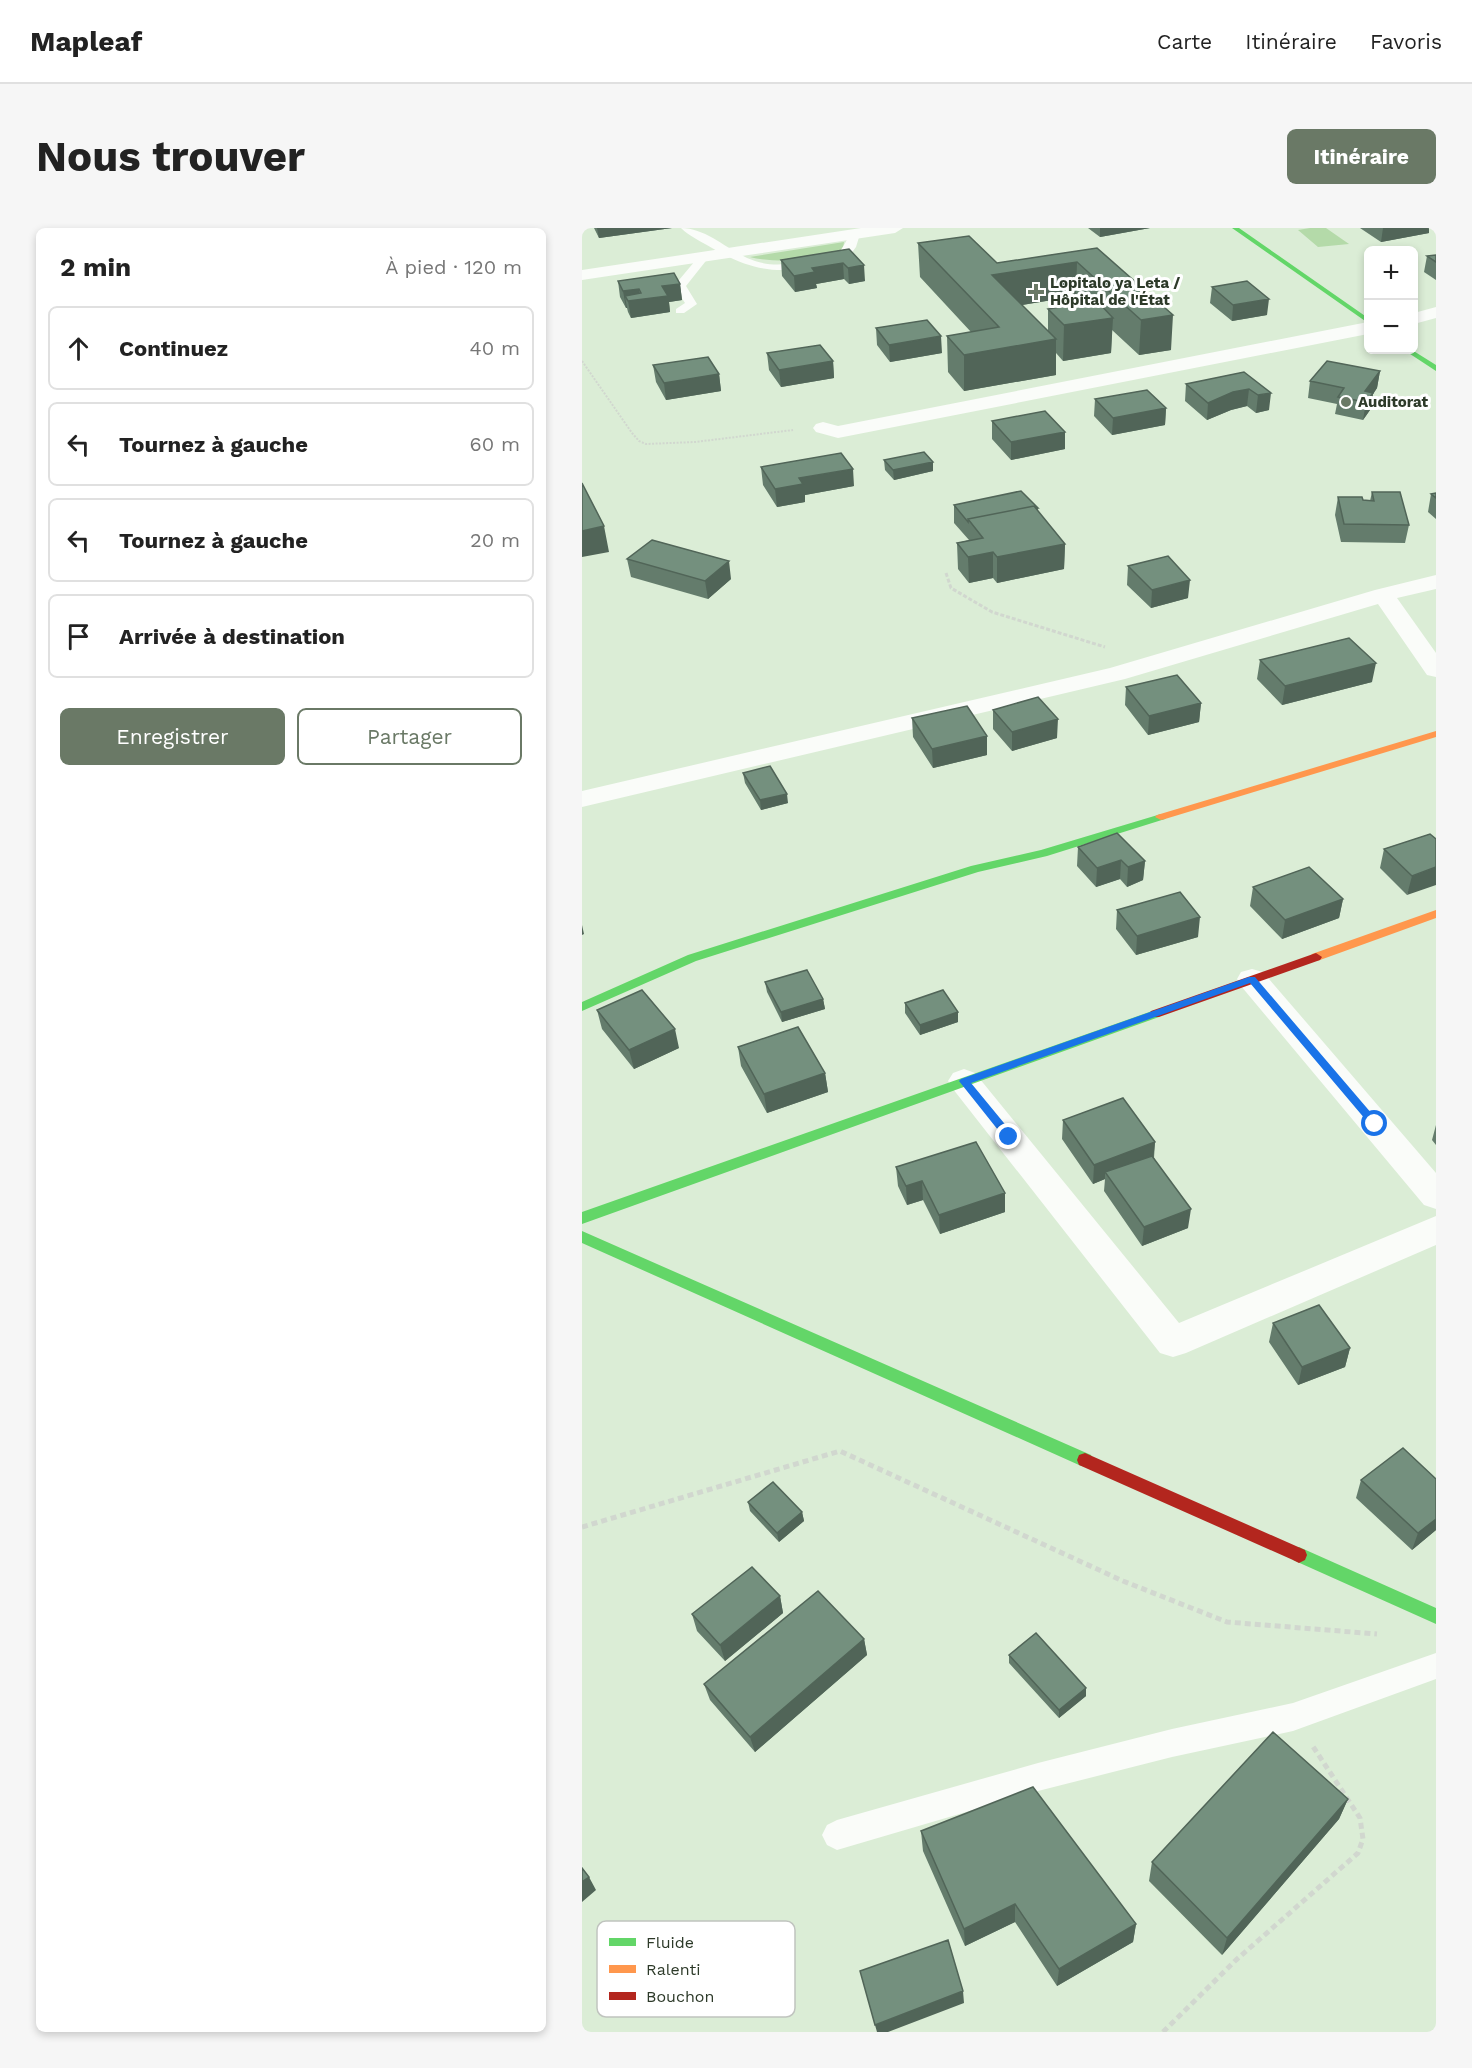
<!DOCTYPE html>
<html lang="fr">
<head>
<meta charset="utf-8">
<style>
	body { margin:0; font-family:"Work Sans",sans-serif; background:#f6f6f6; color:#222 }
	.controls { position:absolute; right:18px; top:18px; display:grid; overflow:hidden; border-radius:9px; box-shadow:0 3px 9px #0003 }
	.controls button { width:54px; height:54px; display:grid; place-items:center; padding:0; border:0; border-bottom:2px solid #e0e0e0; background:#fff; color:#222; font:30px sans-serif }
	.stop { position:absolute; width:18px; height:18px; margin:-14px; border:4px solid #1a73e8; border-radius:50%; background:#fff }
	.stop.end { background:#1a73e8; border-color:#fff; box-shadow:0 2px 6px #0008 }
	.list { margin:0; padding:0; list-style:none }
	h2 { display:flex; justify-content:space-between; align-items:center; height:78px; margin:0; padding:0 24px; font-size:26px }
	h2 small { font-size:20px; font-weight:400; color:#767676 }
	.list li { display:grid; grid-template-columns:39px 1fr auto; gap:18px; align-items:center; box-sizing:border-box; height:84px; margin:0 12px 12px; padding:0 12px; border:2px solid #e0e0e0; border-radius:9px }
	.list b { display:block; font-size:22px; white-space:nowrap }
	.list em { font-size:20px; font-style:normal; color:#767676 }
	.actions { display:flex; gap:12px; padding:18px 24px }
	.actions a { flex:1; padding:14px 0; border:2px solid #6a7966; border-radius:9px; text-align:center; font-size:21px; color:#6a7966 }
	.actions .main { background:#6a7966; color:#fff }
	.icon { flex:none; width:33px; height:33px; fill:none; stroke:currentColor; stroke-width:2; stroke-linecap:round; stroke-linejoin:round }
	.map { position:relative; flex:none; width:854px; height:1804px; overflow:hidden; border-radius:9px }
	header { display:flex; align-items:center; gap:36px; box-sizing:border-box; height:84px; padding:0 30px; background:#fff; border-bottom:2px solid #e0e0e0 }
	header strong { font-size:28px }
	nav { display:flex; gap:33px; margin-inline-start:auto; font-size:21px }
	.intro { display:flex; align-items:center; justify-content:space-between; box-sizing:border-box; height:144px; padding:0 36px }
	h1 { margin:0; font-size:42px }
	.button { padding:15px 27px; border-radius:9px; background:#6a7966; color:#fff; font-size:21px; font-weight:700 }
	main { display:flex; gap:36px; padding:0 36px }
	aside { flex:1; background:#fff; border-radius:9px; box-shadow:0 3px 9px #0003 }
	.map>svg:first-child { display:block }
	.green { fill:#b4daa9 }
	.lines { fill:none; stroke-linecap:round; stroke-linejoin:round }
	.path-far2 { stroke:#d1d7cf; stroke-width:2; stroke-dasharray:2 1.5; stroke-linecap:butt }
	.path-far1 { stroke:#d1d7cf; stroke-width:3; stroke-dasharray:4 2; stroke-linecap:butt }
	.path { stroke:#d1d7cf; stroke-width:5; stroke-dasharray:6 4; stroke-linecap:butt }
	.lane { fill:#fafcf9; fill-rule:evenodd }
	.street { fill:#fafcf9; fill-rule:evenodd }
	.fast { fill:#63d668; fill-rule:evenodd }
	.slow { fill:#ff974d; fill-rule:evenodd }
	.jam { fill:#b3261e; fill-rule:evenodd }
	.wall { fill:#647c6c; fill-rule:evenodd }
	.shaded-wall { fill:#516558 }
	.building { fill:#74907e; stroke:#516558; stroke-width:1.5 }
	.route { fill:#1a73e8 }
	.poi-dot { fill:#6a7966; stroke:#fff; stroke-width:2 }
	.labels { text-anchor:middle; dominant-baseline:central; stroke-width:6; stroke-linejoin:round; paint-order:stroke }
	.far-poi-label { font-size:15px; font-weight:bold; fill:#2d3a29; stroke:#fff; text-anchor:start }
	.key { fill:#fff; stroke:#c0c4bf; stroke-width:1.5 }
	.key-label { font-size:16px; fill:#2d3a29 }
</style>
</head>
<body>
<header>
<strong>Mapleaf</strong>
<nav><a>Carte</a><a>Itinéraire</a><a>Favoris</a></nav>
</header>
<div class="intro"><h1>Nous trouver</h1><a class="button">Itinéraire</a></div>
<main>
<aside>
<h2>2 min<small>À pied · 120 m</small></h2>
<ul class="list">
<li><svg class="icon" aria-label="ahead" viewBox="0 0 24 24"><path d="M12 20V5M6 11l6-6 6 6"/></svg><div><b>Continuez</b></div><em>40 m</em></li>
<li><svg class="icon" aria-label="left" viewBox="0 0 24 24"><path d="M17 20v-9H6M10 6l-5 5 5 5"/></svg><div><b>Tournez à gauche</b></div><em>60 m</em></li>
<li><svg class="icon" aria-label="left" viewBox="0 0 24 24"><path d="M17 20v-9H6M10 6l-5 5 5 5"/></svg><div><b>Tournez à gauche</b></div><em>20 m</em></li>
<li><svg class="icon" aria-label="arrive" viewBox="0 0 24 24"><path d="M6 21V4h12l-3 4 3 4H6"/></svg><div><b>Arrivée à destination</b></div></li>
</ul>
<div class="actions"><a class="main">Enregistrer</a><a>Partager</a></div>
</aside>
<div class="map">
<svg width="854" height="1804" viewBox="0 0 854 1804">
	<rect width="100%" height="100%" fill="#dbedd6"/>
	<path class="green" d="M728 0H744L767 16 736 19 716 2Z
		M262 14 261 21C243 34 189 35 168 29Z"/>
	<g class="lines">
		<path class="path-far2" d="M0 133 50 205 57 213 64 216 113 214 211 202"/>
		<path class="path-far1" d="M364 345 369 360 410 384 523 419"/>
		<path class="path" d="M0 1299 258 1223 541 1353 645 1394 795 1406
			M581 1804 654 1732 776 1625 781 1611 778 1590 730 1517"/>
		<path class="lane" d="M99 0C126 0 148 25 173 33 191 39 211 36 228 32 259 27 255 30 269 4H277L278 6 274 19 265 31C210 45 181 50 130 20 120 14 107 8 99 0Z
			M122 26 127 29 104 58 115 76 102 85H94V81L103 75 92 58 118 27Z
			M854 1425V1451L711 1503 590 1529 456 1563 255 1622 245 1617 240 1607 245 1597 255 1592 456 1535 590 1501 711 1475Z"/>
		<path class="street" d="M279 0H321L313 5 0 52V42Z
			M854 79V90L832 96V85Z
			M786 94V106L256 210 234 204 231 200 234 196 241 194 256 198Z
			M854 347V361L815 370 854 425V449L845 447 796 376 543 451 0 579V563L528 440 793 362Z
			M670 741 681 744 854 945V981L842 977 659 758 655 751 659 744Z
			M382 841 393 845 597 1095 854 988V1017L604 1125 591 1129 578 1125 371 861 366 853 371 845Z"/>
		<path class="fast" d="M650 0H657L786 90V95Z
			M822 122H830L854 137V143Z
			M579 586 585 589 583 591 465 628 396 644 114 733 0 783V774L106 727 389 638 459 622Z
			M573 782 579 786 577 789 0 996V984Z
			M0 1003 509 1227 511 1232 509 1237 503 1239 497 1237 0 1015Z
			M717 1319 854 1380V1396L711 1332 709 1327 711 1322Z"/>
		<path class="slow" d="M854 503V509L583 591 579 592 573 589 575 587Z
			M854 682V690L738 732 734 733 728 729 730 726Z"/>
		<path class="jam" d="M734 725 740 729 738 732 577 789H569L567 786 569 783Z
			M503 1225 723 1322 725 1327 723 1332 717 1335 711 1332 497 1237 495 1232 497 1227Z"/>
	</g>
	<path class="wall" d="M12 0H90L17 10Z
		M506 0H568L518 9Z
		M778 0H847V5L799 14Z
		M336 15 415 35 515 20 589 122 557 127 530 102 529 125 481 133 474 125V147L382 163 366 144 365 108 389 104 338 49ZM494 68 502 75 466 81V103L440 77Z
		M267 21 283 53 267 56 262 51 234 56 235 60 213 64 200 48 199 32Z
		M854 27V52L842 44 845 28Z
		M36 53 98 56 100 72 87 74 88 84 49 90 46 84 45 80H44L38 69Z
		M630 59 685 87 650 93 628 75Z
		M294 100 360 125 308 134 295 117Z
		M185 125 251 133 252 150 199 159 187 142Z
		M71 137 137 146 139 163 84 172 74 154Z
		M798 143 795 160 791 166 788 182 781 192 753 186 755 176 726 170 728 153Z
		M662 144 687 182 674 185 665 178 649 182 625 192 603 173 604 156Z
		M513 171 584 180 583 197 530 207 512 188Z
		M410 193 483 204V221L429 232 410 211Z
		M302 232 351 243 312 252 303 242Z
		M179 239 272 258 223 267V274L195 279 181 257Z
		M790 264 827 297 823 315 759 314 753 287 756 269 788 273Z
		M854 265V291L846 284 849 266Z
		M372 277 456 280V284L483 316 482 341 415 355 411 350 387 355 376 341 375 315 387 312 372 295Z
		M45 331 149 351 126 371 49 349Z
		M546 338 606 370 569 380 545 357Z
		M678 432 790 454 700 477 675 451Z
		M544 459 619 475 617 494 566 507 543 477Z
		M411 482 475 510 430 523 411 501Z
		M330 490 405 527 351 540 331 509Z
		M161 545 206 575 179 582 163 555Z
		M848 606 825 667 798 640 802 621Z
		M496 619 563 633 561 652 545 659 538 651 514 659 495 638Z
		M671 659 761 671 757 690 700 711 668 678Z
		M535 682 616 709 554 727 534 701Z
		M183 754 241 771 243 781 200 794 185 764Z
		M323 775 376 794 338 807 323 785Z
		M15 782 97 820 52 841 20 801Z
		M156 819 243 845 246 864 185 885 159 838Z
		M481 892 573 914 572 930 606 1000 560 1018 522 963 523 951 511 956 480 911Z
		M854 897V917L850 912Z
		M314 939 423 984 358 1006 341 972 325 977 316 958Z
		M691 1095 768 1120 763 1139 716 1157 687 1114Z
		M854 1251V1302L830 1322 774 1270 779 1252Z
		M166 1274 220 1284 222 1293 197 1314 168 1283Z
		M198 1368 201 1385 143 1433 115 1403 110 1386Z
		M282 1411 285 1427 173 1524 128 1472 122 1456Z
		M427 1427 504 1460V1468L477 1490 427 1435Z
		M766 1571 757 1591 640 1727 567 1653 570 1634Z
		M339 1603 554 1696 551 1714 475 1758 433 1694 383 1718 341 1623Z"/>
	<path class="shaded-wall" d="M15 0H90L17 10Z
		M518 0H568L518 9Z
		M801 0H847V5L799 14Z
		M495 34 494 68 411 82 410 47Z
		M261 35 262 51 234 56 235 60 213 64 212 48 230 40Z
		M282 37 283 53 267 56 266 40Z
		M98 56 100 72 87 74 88 84 49 90 46 73 43 68 45 80H44L41 63 57 61 58 71 80 58Z
		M687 71 685 87 650 93 651 77Z
		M591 87 589 122 557 127 559 92Z
		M531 90 529 125 481 133 482 97Z
		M359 108 360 125 308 134 307 117Z
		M474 111V147L382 163V127Z
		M251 133 252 150 199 159 197 142Z
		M798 143 795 160 791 166 788 182 781 192 784 174 783 163Z
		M137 146 139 163 84 172 82 155Z
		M667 161 665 178 649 182 625 192 626 175 651 164Z
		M689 165 687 182 674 185 676 167Z
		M584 180 583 197 530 207 531 190Z
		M483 204V221L429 232V214Z
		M351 234V243L312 252 311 242Z
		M271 241 272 258 223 267V274L195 279 193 261 217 250Z
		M22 298 27 324 0 329V303Z
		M483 316 482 341 415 355V329Z
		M411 324V350L387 355 386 329Z
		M147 333 149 351 126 371 123 353Z
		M608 352 606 370 569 380 570 362Z
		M794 435 790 454 700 477 703 458Z
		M619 475 617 494 566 507 567 488Z
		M476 491 475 510 430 523V504Z
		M405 508V527L351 540 350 521Z
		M205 566 206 575 179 582 178 572Z
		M539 632 538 651 514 659 515 640Z
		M563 633 561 652 545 659 546 639Z
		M854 639V657L825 667 830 648Z
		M761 671 757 690 700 711 703 692Z
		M618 689 616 709 554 727 555 708Z
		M0 697 2 706 0 707Z
		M241 771 243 781 200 794 199 784Z
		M376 784V794L338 807V797Z
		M93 801 97 820 52 841 47 822Z
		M243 845 246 864 185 885 182 866Z
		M573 914 571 933 523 944V951L511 956 512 937Z
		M340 953 341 972 325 977 324 958Z
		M423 965V984L358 1006 357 987Z
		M609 981 606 1000 560 1018 562 999Z
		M768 1120 763 1139 716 1157 720 1139Z
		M220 1284 222 1293 197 1314 195 1305Z
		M854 1291V1302L830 1322 836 1305Z
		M198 1368 201 1385 143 1433 138 1417Z
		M282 1411 285 1427 173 1524 168 1509Z
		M504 1460V1468L477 1490V1482Z
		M766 1571 757 1591 640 1727 645 1710Z
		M7 1649 14 1662 0 1674V1654Z
		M433 1676V1694L383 1718 382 1701Z
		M554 1696 551 1714 475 1758 477 1741Z
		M381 1763 382 1775 306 1804H295L293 1797Z"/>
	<path class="building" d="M387 8 415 35 515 20 591 87 559 92 495 34 410 47 474 111 382 127 365 108 417 99 336 15Z
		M267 21 282 37 266 40 261 35 230 40 233 44 212 48 199 32Z
		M854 27V34L845 28Z
		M92 45 98 56 80 58 86 68 46 73 43 68 59 65 57 61 41 63 36 53Z
		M665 53 687 71 651 77 630 59Z
		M515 73 531 90 482 97 466 81Z
		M345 92 359 108 307 117 294 100Z
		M238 117 251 133 197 142 185 125Z
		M126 129 137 146 82 155 71 137Z
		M745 133 798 143 783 163 791 165 784 174 756 169 762 160 728 153Z
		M662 144 689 165 676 167 667 161 651 164 626 175 604 156Z
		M565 162 584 180 531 190 513 171Z
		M463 183 483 204 429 214 410 193Z
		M342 224 351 234 311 242 302 232Z
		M259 225 271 241 217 250 221 256 193 261 179 239Z
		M0 255 22 298 0 303Z
		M439 263 456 280H454L452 278 386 291V294L372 277Z
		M790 264H818L827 297 762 296 756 269H780L781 272 792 273Z
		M854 265V270L849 266Z
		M452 278 483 316 415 329 411 324 386 329 375 315 401 310 386 291Z
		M70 312 147 333 123 353 45 331Z
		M586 328 608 352 570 362 546 338Z
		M767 410 794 435 703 458 678 432Z
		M595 447 619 475 567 488 544 459Z
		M456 469 476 491 430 504 411 482Z
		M385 478 405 508 350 521 330 490Z
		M188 538 205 566 178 572 161 545Z
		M535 605 563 633 546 639 539 632 515 640 496 619Z
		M848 606 854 611V639L830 648 802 621Z
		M727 639 761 671 703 692 671 659Z
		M598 664 618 689 555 708 535 682Z
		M225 742 241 771 199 784 183 754Z
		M60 762 93 801 47 822 15 782Z
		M361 762 376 784 338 797 323 775Z
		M216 799 243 845 182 866 156 819Z
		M541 870 573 914 512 937 481 892Z
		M394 914 423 965 357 987 340 953 324 958 314 939Z
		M570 928 609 981 562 999 523 944Z
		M737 1077 768 1120 720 1139 691 1095Z
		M821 1220 854 1251V1291L836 1305 779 1252Z
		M191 1254 220 1284 195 1305 166 1274Z
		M170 1339 198 1368 138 1417 110 1386Z
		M236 1363 282 1411 168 1509 122 1456Z
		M454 1405 504 1460 477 1482 427 1427Z
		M691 1504 766 1571 645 1710 570 1634Z
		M451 1559 554 1696 477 1741 433 1676 382 1701 339 1603Z
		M0 1640 7 1649 0 1654Z
		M366 1712 381 1763 293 1797 278 1743Z"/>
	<path class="route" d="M667 749H673L796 893V898H789L668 755 389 855 431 906V912H424L377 853 379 851Z"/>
	<g class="poi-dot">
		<path d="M451 55h6v6h6v6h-6v6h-6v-6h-6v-6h6z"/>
		<circle cx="764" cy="174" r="6"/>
	</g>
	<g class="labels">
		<g class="far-poi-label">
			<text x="468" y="55">Lopitalo ya Leta /<tspan x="468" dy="17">Hôpital de l'État</tspan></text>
			<text x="776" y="174">Auditorat</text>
		</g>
	</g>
	<rect x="15" y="1693" width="198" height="96" rx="9" class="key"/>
	<rect x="27" y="1710" width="27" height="8" fill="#63d668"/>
	<rect x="27" y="1737" width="27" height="8" fill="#ff974d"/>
	<rect x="27" y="1764" width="27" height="8" fill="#b3261e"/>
	<g class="key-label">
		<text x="64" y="1720">Fluide</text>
		<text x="64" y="1747">Ralenti</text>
		<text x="64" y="1774">Bouchon</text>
	</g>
</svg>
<div class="controls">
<button>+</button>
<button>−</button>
</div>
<div class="stop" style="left:793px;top:896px"></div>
<div class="stop end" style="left:427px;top:909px"></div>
</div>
</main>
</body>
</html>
